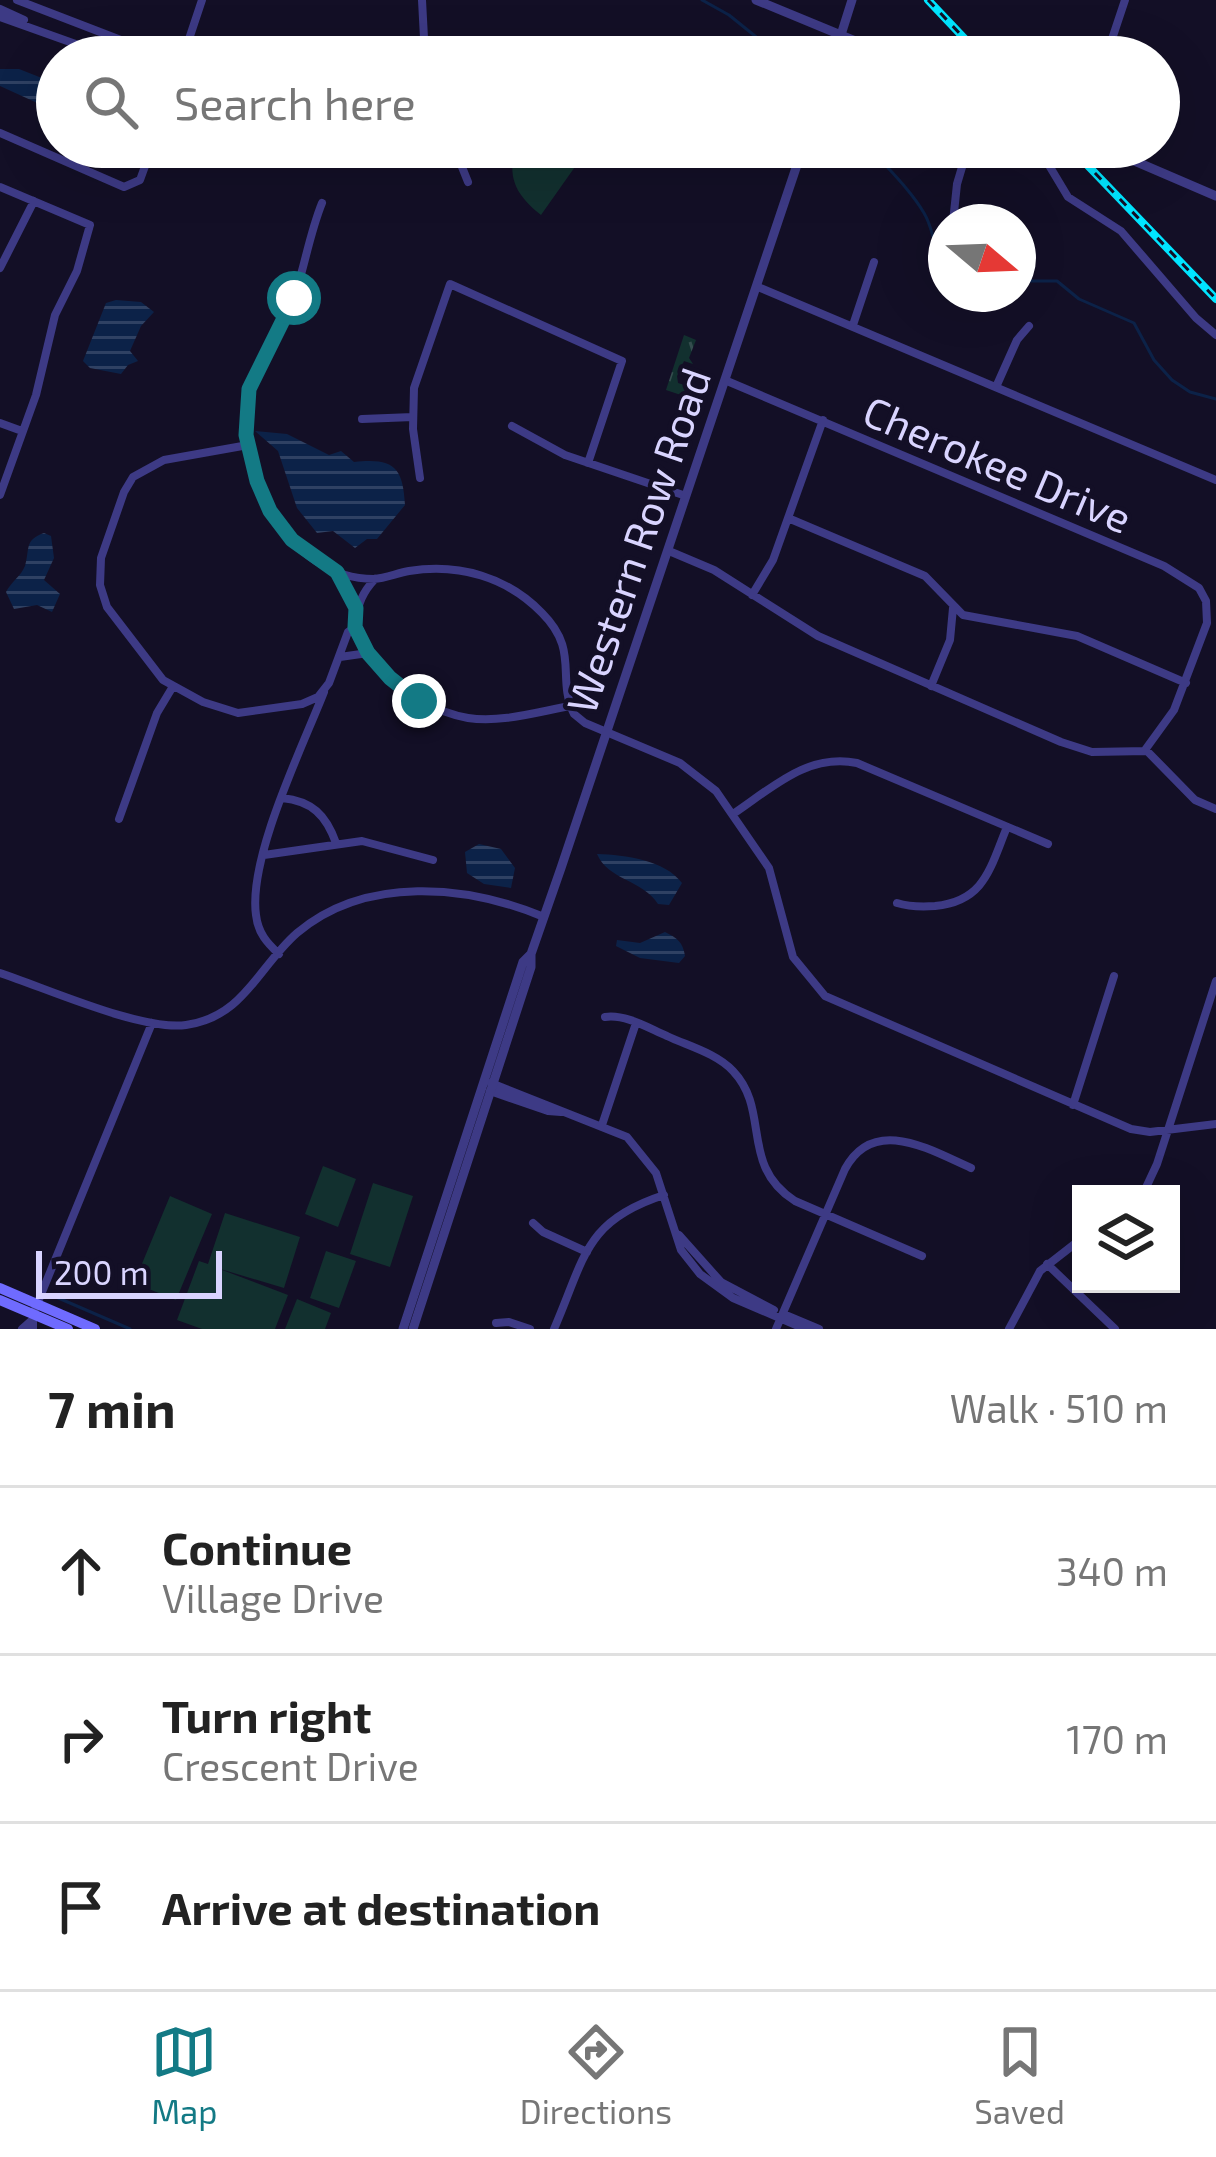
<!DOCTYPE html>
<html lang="en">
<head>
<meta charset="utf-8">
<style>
	body { margin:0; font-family:"Exo 2",sans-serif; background:#f6f6f6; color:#222 }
	.controls { position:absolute; right:36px; bottom:36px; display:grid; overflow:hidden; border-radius:0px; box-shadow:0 12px 48px #0002 }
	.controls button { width:108px; height:108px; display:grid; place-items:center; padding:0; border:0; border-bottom:3px solid #e0e0e0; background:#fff; color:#222; font:60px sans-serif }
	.compass { position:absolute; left:928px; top:204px; width:108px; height:108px; border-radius:50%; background:#fff; box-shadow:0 12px 48px #0002; rotate:109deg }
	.scale { position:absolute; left:36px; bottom:30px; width:186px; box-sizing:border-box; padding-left:12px; border:6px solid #d9d4ff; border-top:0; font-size:33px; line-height:42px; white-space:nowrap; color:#d9d4ff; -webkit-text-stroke:9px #130f26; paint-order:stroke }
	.stop { position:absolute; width:36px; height:36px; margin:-27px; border:9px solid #137a85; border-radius:50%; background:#fff }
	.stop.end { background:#137a85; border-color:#fff; box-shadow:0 3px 12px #0008 }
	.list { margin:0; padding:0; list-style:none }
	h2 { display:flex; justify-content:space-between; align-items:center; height:156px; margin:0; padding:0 48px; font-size:51px }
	h2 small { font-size:39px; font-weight:400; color:#767676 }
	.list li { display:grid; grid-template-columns:78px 1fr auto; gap:36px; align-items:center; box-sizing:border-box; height:168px; padding:0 48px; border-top:3px solid #e0e0e0 }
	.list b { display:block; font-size:45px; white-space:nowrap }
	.list p { margin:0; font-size:39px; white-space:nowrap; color:#767676 }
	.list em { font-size:39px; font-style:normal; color:#767676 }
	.icon { flex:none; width:66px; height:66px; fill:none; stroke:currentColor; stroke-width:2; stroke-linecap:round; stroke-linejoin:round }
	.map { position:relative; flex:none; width:1216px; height:1329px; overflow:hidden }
	.search { position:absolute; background:#fff; box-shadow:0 12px 48px #0002; left:36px; right:36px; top:36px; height:132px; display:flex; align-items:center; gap:30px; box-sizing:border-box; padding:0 42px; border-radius:66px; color:#767676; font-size:45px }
	.sheet { height:660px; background:#fff }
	nav { display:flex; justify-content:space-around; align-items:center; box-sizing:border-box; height:168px; border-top:3px solid #e0e0e0; background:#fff; font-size:33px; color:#767676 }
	nav a { display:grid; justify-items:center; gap:6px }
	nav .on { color:#137a85 }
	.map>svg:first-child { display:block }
	.green { fill:#12302f }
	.park { fill:url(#park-tufts) }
	.water { fill:url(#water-rules) }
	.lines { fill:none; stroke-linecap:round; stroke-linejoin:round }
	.stream { stroke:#0c2248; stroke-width:3 }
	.minor { stroke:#3d3a85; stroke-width:8 }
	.tertiary { stroke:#3d3a85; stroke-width:9 }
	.secondary { stroke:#6f6bff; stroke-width:10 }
	.rail-casing { stroke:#00e5ff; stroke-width:8 }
	.rail { stroke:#130f26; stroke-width:3; stroke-dasharray:9; stroke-linecap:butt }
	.route { stroke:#137a85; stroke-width:15 }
	.labels { text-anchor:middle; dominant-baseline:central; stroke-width:9; stroke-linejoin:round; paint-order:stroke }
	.street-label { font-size:42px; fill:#d9d4ff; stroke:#130f26 }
</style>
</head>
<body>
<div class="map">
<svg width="1216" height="1329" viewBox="0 0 1216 1329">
	<defs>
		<pattern id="park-tufts" width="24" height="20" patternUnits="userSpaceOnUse" patternTransform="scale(3)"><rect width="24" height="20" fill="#12302f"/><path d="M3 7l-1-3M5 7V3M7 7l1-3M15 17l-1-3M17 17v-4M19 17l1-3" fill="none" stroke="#344d4e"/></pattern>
		<pattern id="water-rules" width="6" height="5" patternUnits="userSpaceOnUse" patternTransform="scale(3)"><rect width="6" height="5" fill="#0c2248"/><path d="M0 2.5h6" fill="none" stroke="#2f4163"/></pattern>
	</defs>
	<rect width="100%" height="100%" fill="#130f26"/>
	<path class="green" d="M516 147H554L577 164 541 215C517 196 506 178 516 147Z
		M323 1166 356 1179 338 1227 305 1214Z
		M373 1183 413 1196 390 1267 350 1254Z
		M170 1196 212 1214 176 1300 134 1283Z
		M225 1213 300 1237 284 1288 217 1268 288 1295 275 1329H202L177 1320 199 1261 208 1264Z
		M326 1251 356 1261 339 1308 310 1298Z
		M297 1299 331 1313 325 1329H285Z"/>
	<path class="park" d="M684 335 696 340 689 358 693 364 684 361 677 376 678 383 693 388 690 398 666 390Z"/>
	<path class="water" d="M0 69H19L57 84V112L0 86Z
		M116 300 141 302 154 312 141 326 130 351 138 361 128 365 121 374 90 368 83 361 106 303Z
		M255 431 287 434 329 455 341 451 354 462C393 458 403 466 405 505L377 539H367L355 548 333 531 317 533 297 508 278 451Z
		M44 533 51 536 54 558 44 580 60 594 52 612 37 605 14 609 6 592C11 582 21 576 25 566 30 549 24 540 44 533Z
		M479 844 501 849 515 868 511 888 484 884 467 873 465 852Z
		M597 854C625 855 665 860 682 883L669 905 658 904C643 880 608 880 597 854Z
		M665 932C677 938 683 942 685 956L679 963 640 958 616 946 617 940 640 943Z"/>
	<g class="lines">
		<path class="stream" d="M702 0 729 15 781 57
			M869 147C887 168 910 189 924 213 935 231 932 250 946 264
			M1018 281H1057L1079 299 1134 323 1154 360 1172 380 1190 392 1216 399
			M56 1297 130 1329"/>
		<path class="minor" d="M17 0 165 57
			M422 0 425 57
			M0 9 24 20
			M0 17 112 57
			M183 57 202 0
			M1106 57 1125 0
			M0 133 124 187 140 180 152 147
			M454 147 468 182
			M1038 147 1068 197 1121 231 1196 318 1216 335
			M0 187 90 225 77 271 55 315 36 395 0 495
			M322 203C307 240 303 280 287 316 275 344 252 368 247 398 235 473 288 579 374 579 385 578 398 573 409 571 459 563 507 577 542 613 580 651 556 677 574 714L585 723 680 763 716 791 769 868 793 957 825 996 1131 1129 1150 1132 1216 1124
			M953 222 957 184 968 147
			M0 268 34 201
			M758 287 1216 480
			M853 325 874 262
			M727 381 1164 566 1199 588 1206 601 1207 623 1174 710 1145 750
			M996 387 1017 340 1029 326
			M362 419 413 417
			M0 423 22 431
			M512 426 565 455 686 496
			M248 445 164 460 133 477 124 492 101 558 100 585 107 607 163 680 203 702 238 713 302 704 318 697 329 683 348 632 355 627
			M420 478 413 429 414 388 450 284 622 361 588 463
			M788 518 925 576 963 615 1077 636 1186 683
			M669 551 714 570 818 636 1061 742 1092 752 1147 751 1195 800 1216 809
			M337 573 355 607
			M375 579C318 639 409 708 468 718 501 723 537 712 570 706
			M752 595 773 560 823 420
			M340 657 368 653
			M931 686 950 640 953 608
			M282 798C312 801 326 815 336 843
			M733 814C772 788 807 753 857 763L1048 844
			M119 819 157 713 172 688
			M264 855 362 841 433 860
			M897 903C910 907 921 907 935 906 985 901 990 868 1007 827
			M279 954C267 943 258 933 256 915 248 858 302 748 324 692
			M0 973C46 988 141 1031 186 1025 244 1017 258 967 297 933 366 875 467 885 544 917
			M605 1017C626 1014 648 1028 667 1036 688 1046 716 1053 733 1071 771 1111 739 1165 795 1201L922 1256
			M491 1083 627 1137 656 1173 681 1250 700 1274 733 1298 805 1329
			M490 1091 548 1111 561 1112
			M1073 1105 1114 976
			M602 1125 636 1023
			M1143 1194 1157 1164 1216 981
			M533 1223 543 1232 587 1252
			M679 1235 721 1282 774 1310
			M1047 1264 1115 1329
			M788 1316 819 1329
			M496 1323 509 1322 530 1329
			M22 1329 31 1321
			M33 1329V1314L152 1023
			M554 1329C585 1258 584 1221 664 1195
			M776 1329 845 1169C874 1115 930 1150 971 1168
			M1009 1329 1040 1271 1081 1239"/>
		<path class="tertiary" d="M756 0 894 57
			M834 57 852 0
			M1102 147 1216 196
			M403 1329 523 962 531 954 561 868 803 147
			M413 1329 531 967V954"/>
		<path class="secondary" d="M0 1288 95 1329
			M0 1300 68 1329"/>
		<g class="rail-casing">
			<path id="rail" d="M928 0 982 57
				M1070 147 1216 299"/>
		</g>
		<use href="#rail" class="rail"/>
	</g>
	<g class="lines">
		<path class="route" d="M294 298 249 389 246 435 257 481 270 511 292 540 337 572 356 608 355 627 368 653 390 678 419 701"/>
	</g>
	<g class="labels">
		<g class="street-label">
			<text transform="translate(998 463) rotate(23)">Cherokee Drive</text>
			<text transform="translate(637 540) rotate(-71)">Western Row Road</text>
		</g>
	</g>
</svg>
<div class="controls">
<button><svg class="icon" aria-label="layers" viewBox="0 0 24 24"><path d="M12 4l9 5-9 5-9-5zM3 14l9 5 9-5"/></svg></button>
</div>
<svg class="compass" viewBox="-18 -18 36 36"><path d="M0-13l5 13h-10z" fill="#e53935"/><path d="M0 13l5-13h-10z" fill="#767676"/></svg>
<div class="scale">200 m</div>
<div class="stop" style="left:294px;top:298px"></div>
<div class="stop end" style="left:419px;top:701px"></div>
<div class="search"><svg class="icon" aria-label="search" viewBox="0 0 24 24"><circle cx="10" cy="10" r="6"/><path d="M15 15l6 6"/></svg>Search here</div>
</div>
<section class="sheet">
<h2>7 min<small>Walk · 510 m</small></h2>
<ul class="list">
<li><svg class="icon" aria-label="ahead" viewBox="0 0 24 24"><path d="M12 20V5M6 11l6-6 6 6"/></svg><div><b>Continue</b><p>Village Drive</p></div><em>340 m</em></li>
<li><svg class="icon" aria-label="right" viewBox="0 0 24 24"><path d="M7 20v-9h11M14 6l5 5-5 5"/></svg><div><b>Turn right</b><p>Crescent Drive</p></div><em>170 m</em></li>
<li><svg class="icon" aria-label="arrive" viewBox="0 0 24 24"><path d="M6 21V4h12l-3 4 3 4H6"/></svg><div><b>Arrive at destination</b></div></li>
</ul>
</section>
<nav>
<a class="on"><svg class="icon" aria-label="map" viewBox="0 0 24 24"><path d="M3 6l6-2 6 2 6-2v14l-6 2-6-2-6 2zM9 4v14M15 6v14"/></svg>Map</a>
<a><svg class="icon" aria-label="directions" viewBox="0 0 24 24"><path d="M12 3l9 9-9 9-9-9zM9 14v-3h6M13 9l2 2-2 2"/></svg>Directions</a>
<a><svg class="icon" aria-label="saved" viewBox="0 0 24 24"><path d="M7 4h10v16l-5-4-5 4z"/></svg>Saved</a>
</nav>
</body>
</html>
